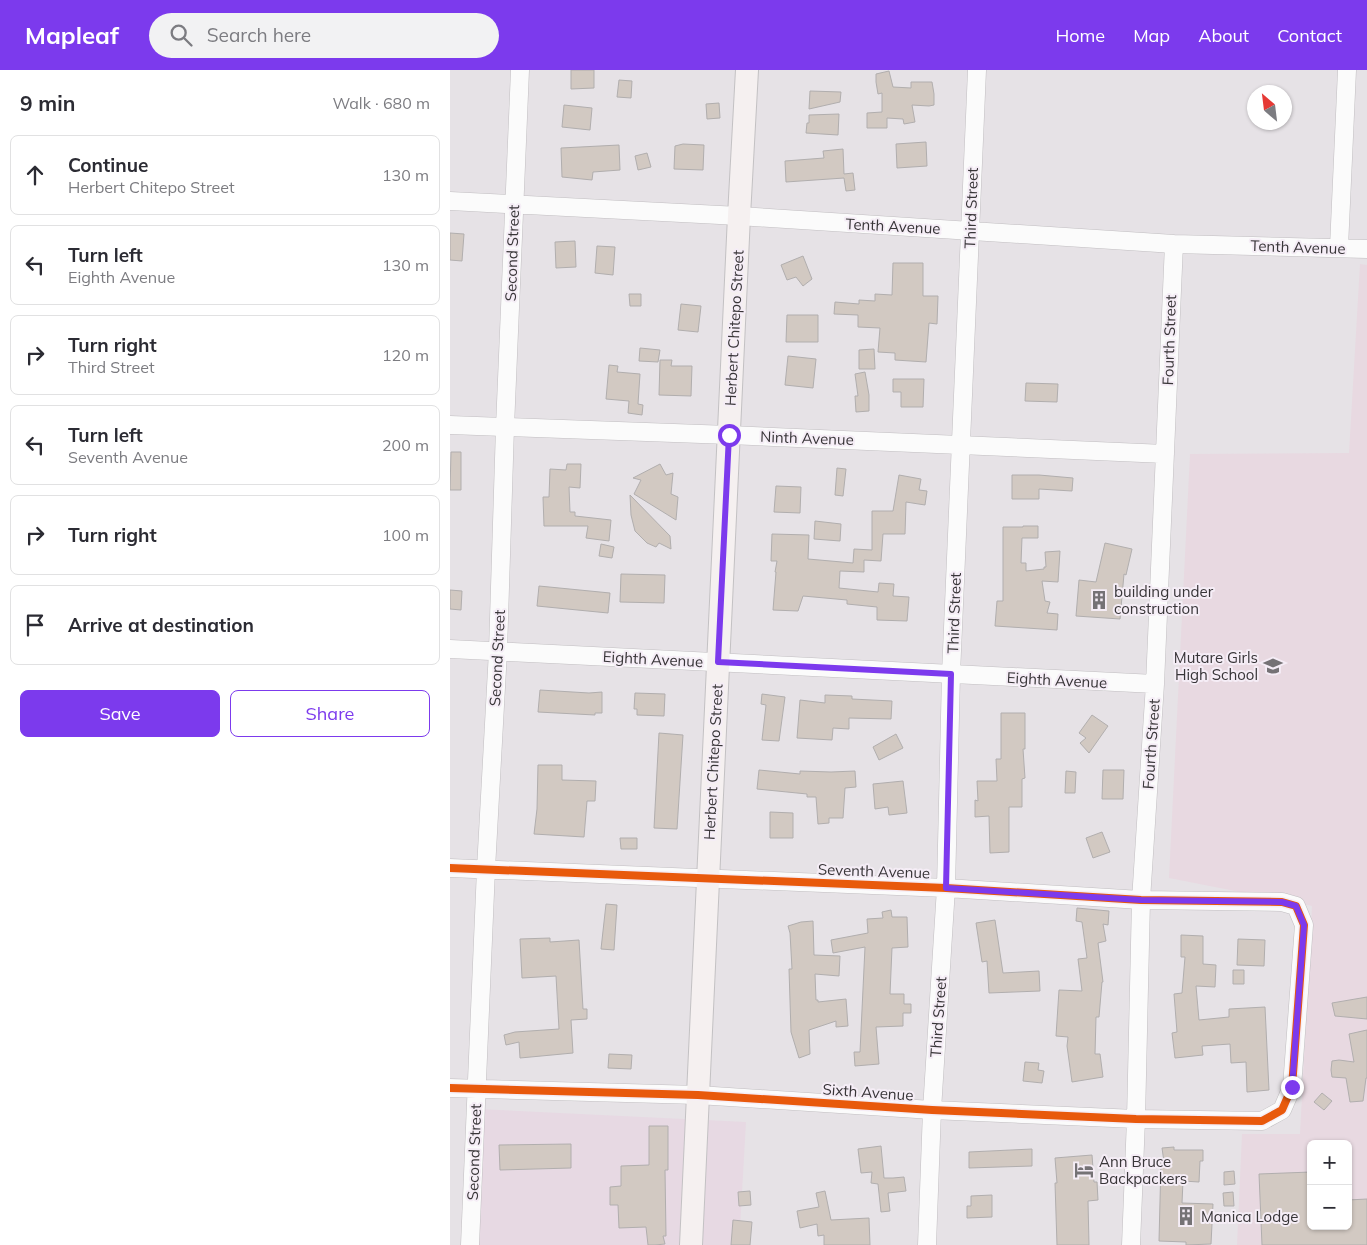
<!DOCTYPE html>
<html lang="en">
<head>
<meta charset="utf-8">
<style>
	body { margin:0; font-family:Mulish,sans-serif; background:#f2f2f3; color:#2b2b33 }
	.controls { position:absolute; right:15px; bottom:15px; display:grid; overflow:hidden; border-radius:8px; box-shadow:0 1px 4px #0004 }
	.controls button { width:45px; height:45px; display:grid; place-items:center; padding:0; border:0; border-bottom:1px solid #e1e1e2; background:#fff; color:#2b2b33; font:25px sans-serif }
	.compass { position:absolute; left:797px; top:15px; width:45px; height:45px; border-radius:50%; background:#fff; box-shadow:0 1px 4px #0004; rotate:332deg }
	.stop { position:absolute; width:15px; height:15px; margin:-11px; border:4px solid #7c3aed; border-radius:50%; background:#fff }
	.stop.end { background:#7c3aed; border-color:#fff; box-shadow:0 1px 5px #0008 }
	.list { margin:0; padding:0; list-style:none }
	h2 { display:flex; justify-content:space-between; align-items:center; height:65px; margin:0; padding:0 20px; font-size:21px }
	h2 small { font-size:16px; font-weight:400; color:#7c7c81 }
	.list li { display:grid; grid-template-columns:32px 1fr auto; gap:15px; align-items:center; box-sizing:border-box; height:80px; margin:0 10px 10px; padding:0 10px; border:1px solid #e1e1e2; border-radius:8px }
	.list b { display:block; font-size:19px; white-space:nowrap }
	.list p { margin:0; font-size:16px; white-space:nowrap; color:#7c7c81 }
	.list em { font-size:16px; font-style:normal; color:#7c7c81 }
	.actions { display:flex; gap:10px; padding:15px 20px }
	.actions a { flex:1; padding:11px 0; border:1px solid #7c3aed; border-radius:8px; text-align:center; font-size:18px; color:#7c3aed }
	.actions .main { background:#7c3aed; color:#fff }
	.icon { flex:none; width:28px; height:28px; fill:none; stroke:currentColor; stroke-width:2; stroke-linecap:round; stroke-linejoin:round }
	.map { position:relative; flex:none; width:917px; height:1175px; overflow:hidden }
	header { display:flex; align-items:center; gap:30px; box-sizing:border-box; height:70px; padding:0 25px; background:#7c3aed; color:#fff }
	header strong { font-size:24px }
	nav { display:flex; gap:28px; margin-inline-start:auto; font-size:18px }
	.search { width:350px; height:45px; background:#f2f2f3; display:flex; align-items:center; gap:12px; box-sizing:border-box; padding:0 18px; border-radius:28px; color:#7c7c81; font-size:19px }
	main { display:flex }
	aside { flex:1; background:#fff }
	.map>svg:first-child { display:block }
	.commercial { fill:#e7d9e3 }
	.education { fill:#e8d9e1; fill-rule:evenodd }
	.building { fill:#d2c9c2; stroke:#b1aeae }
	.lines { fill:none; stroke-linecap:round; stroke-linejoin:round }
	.minor-casing { stroke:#c1bec1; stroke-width:19 }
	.major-casing { stroke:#c3c1c3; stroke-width:24 }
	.minor { stroke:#fbfbfb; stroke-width:18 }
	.major { stroke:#f5f0f0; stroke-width:22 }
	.cycleway-casing { stroke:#f5edf6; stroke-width:11 }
	.cycleway { stroke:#e8590c; stroke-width:8 }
	.route { stroke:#7c3aed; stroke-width:6 }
	.labels { text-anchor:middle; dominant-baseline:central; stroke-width:4; stroke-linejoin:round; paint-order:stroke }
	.street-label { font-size:15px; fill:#383538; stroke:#f5edf6 }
	.poi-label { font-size:15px; fill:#383538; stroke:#f5edf6; text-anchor:start }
</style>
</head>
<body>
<header>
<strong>Mapleaf</strong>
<div class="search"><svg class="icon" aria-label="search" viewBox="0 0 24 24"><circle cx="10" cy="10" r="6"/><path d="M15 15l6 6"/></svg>Search here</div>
<nav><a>Home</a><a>Map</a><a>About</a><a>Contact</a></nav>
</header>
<main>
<aside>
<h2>9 min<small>Walk · 680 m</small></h2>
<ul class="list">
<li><svg class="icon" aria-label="ahead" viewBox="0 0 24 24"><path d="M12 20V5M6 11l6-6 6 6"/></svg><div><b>Continue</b><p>Herbert Chitepo Street</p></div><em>130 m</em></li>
<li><svg class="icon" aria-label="left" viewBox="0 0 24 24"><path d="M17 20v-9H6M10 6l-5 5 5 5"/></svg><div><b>Turn left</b><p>Eighth Avenue</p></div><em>130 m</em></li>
<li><svg class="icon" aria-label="right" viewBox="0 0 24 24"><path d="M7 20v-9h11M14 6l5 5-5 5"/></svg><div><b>Turn right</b><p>Third Street</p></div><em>120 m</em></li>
<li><svg class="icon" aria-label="left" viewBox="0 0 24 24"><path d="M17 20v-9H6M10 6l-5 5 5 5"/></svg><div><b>Turn left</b><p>Seventh Avenue</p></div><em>200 m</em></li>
<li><svg class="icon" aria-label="right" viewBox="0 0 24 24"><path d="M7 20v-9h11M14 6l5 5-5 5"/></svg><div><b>Turn right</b></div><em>100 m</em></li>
<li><svg class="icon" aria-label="arrive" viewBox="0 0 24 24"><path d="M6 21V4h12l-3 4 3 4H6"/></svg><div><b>Arrive at destination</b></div></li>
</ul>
<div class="actions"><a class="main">Save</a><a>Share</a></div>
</aside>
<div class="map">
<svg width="917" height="1175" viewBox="0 0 917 1175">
	<rect width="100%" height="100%" fill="#e6e2e6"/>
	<path class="commercial" d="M27 1039 296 1052 289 1175H21Z"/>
	<path class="education" d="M910 194 917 195V1175H787L792 1064H850L862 836 719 808 740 384 899 383ZM861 1074H898V1156H861Z"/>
	<path class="building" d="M121 0H144V18L121 19Z
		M439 1 443 17 461 18V12H482L484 24V35L479 36 462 35 465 52 454 54 453 49 437 48V58H417V43L432 42V23L428 24 426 12V4Z
		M169 10 182 11 181 28 167 27Z
		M360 21 391 22 390 32 359 39Z
		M269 33 270 48 257 49 256 34Z
		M114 35 142 38 140 60 112 57Z
		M389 44 388 65 356 63 357 53H359V45Z
		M476 72 477 96 447 98 446 74Z
		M233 74 254 75 253 100 224 99 225 76Z
		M169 75 170 100 143 102 142 110 112 107 111 78Z
		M393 79 394 104 403 103 405 120 396 121 394 108 336 112 335 91 374 88 373 81Z
		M197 83 201 97 188 100 185 86Z
		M0 163 14 164 12 191 0 190Z
		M125 171 126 197 106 198 105 172Z
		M147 176 165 177 163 205 145 203Z
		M353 186 362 209 353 216 346 207 337 210 331 195Z
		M443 193H473V226H488L487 254 479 253 476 292 445 290V283L428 282 430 258 408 257V245L384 244 385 232 409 234V230L425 231V224L442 225Z
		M179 224H191V236H180Z
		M231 234 251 236 248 262 228 260Z
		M337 245H368V272H336Z
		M190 278 210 280 208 292 189 291Z
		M424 279 425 299H409V280Z
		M338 286 366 289 363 318 335 315Z
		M210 290H222L221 296H242L241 326 209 325Z
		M159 295 168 296 167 302 190 304 188 334 193 335 192 345 178 343 179 331 156 329Z
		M415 302 419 325V341L406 342 405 326H408L405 304Z
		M443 309H474L473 337H451V322H443Z
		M576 313 608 314 607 332 575 331Z
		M1 382H11V420H0Z
		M117 394H131L130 418 119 417 120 442H125V446L161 450 159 471 136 468 138 456H94L93 427H99L100 399 116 400Z
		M210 394 216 405 223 403 221 424 228 427 226 450 184 424 191 410 183 408Z
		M387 398 396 399 393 426 385 425Z
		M449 405 471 409 469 420 477 421 475 435 456 432 455 464H433L431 491 414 490V502L390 501 389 518 428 522 429 513 444 514 443 526 459 527 457 551 427 550V537L397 534V530L353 526 348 541 323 540 326 502H325L327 491H321L322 464 359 465 358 489 403 493 404 479 422 480V441H443Z
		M562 405H589L623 408 622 421 589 419V429H562Z
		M326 416 351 417 350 443 324 442Z
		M180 425 220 466 221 479 209 473 206 477 197 473 185 461 181 445Z
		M365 451 391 454 390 471 364 469Z
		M573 456H588V468H572L571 493H576V501L594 499V497H596L595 482 610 481 608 512 592 511 595 531 600 532 597 543 608 544 607 560 545 556 547 531H553V457H573Z
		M655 473 682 479 676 505 674 504 670 549 626 546 629 510 646 512Z
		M151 474 164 477 162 488 149 486Z
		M171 504 215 505 214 533 170 532Z
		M89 516 160 523 158 543 87 536Z
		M0 520 12 521 11 540 0 539Z
		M90 620 139 623 152 622V643H145V645L88 642Z
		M185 623 215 624 214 646 187 645V639H184Z
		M312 624 335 627 329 671 312 670 316 635 311 634Z
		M375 625 402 626V629L442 631 441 649 399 648V659L383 658 382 670 347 668 350 630 375 633Z
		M551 643H575V679H573L575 708 572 709V737H559V782L540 783 539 746 525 747V730L528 731 527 711H547L546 689H551Z
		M642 645 658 656 639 683 630 673 636 668 629 663Z
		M209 663 233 665 227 759 204 758Z
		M446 664 453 678 429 690 423 677Z
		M88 695H112V710L146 711 145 731H137L134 767 84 764 87 739Z
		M309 700 350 704V701L381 702 405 701 406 717 395 718 393 748H379V753L368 754 366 727H357V724L307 719Z
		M653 700H674L673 729H652Z
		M616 701 626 702 625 723H615Z
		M453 711 457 743 439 745 438 737 425 739 423 714Z
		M320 742 343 743V768H320Z
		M652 762 660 782 643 788 636 768Z
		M170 768H187V779H171Z
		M156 834 167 835 164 880 151 879Z
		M627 838 659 841 658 855 653 854 656 871 648 873 653 912H652L649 947H646L645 984H650L653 1007 622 1012 617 976 618 967 606 966 609 920 632 921 628 889 637 888 632 852 626 851Z
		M441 840 442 847H457L458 877 442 878 440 924H454V934H461V943H453V956L426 957 429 994 405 996 404 982H410L415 877 383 883 381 870 418 863 417 849 433 848 432 842Z
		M545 850 553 903 589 901 590 921 539 923 537 891 532 892 526 853Z
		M363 851 364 885 390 886 389 906 365 904 366 930H368V932L396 929 398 956 386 957V951L359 960 360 984 349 988 341 962 339 899H342L340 863 338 856 351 852Z
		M731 865 753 866V894L766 895 765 917 746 916 749 950 779 947V939L815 937 819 1020 797 1022 796 992 781 993 780 974 752 976 753 985 725 988 722 963 727 962 724 924 732 923 735 887H731Z
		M100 868V872L129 870 133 939H137V949L121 950 123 983 70 988 69 972 56 975 54 965 65 962 109 959 106 906 72 908 70 869Z
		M788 869 815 870 814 896 787 895Z
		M783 900H794V914H783Z
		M917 927V949L885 946 882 933Z
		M917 960V1008H916L913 1031 900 1032 896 1008 882 1007 881 1000 882 991 889 990 904 992 899 964Z
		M159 984 182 985 181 999 158 998Z
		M575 992 589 993 588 1000 594 1001 592 1013 573 1011Z
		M872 1023 882 1031 874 1040 864 1032Z
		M199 1056H218V1100H215L216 1166H213L215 1174 205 1175H198L196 1157 169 1158 168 1135H160V1117L171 1116V1096L199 1095Z
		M121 1074V1098L50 1100 49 1075Z
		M431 1076 434 1108H443L454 1107 456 1121 438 1123 440 1141 431 1142 428 1114 421 1113 422 1102 411 1103 408 1079Z
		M724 1077V1080H753V1091H750L749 1112 733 1111 732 1133 763 1134 761 1174 736 1175V1172L709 1171 711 1092H714L712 1078Z
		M582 1079V1096L519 1098V1082Z
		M642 1085 644 1112H647L648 1130 638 1131 639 1175H607L605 1113H607L605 1088Z
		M784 1101 785 1114 774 1115V1102Z
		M861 1102V1156H898V1130L917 1129V1175H812L809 1104Z
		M300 1121 301 1135 289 1136 288 1122Z
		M375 1121 381 1150 419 1148 420 1175H374V1165L368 1166 367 1154 350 1158 347 1141 369 1137 366 1123Z
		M783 1122 784 1136H774L773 1123Z
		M542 1125V1147L517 1148V1136H521V1126Z
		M283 1150 302 1152 300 1175H281Z"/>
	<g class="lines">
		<g class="minor-casing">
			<path id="minor" d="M0 131 289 146 724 174 917 179
				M889 177 897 0
				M0 355 279 365 715 384
				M0 579 705 614
				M0 798 496 818 691 830 832 832 846 836 854 855 842 1017 832 1040 812 1051 686 1049 482 1040 248 1025 0 1018
				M20 1175 36 799 48 581 55 357 70 0
				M477 1175 482 1040 496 818 501 604 527 0
				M681 1175 686 1049 691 830 705 614 724 174"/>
		</g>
		<g class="major-casing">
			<path id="major" d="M241 1175 289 146 297 0"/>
		</g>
		<use href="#minor" class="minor"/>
		<use href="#major" class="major"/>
		<g class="cycleway-casing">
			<path id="cycleway" d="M0 798 496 818 691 830 832 832 846 836 854 855 842 1017 832 1040 812 1051 686 1049 482 1040 248 1025 0 1018"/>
		</g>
		<use href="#cycleway" class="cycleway"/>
	</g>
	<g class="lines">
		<path class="route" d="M279 365 268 592 501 604 496 818 691 830 832 832 846 836 854 855 842 1017"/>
	</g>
	<defs>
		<g id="building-bare" transform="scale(1.5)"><path d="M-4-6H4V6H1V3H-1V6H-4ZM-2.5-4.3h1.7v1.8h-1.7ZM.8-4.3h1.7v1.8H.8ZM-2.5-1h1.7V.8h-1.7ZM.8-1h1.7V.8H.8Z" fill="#757275" stroke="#f5edf6" stroke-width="2.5" paint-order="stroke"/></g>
		<g id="school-bare" transform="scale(1.5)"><path d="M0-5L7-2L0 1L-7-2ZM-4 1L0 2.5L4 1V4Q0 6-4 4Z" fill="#757275" stroke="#f5edf6" stroke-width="2.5" paint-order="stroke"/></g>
		<g id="hotel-bare" transform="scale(1.5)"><path d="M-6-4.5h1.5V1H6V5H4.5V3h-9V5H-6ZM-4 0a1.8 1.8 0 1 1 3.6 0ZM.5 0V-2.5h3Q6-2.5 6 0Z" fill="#757275" stroke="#f5edf6" stroke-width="2.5" paint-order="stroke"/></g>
	</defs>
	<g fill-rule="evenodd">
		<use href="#building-bare" x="649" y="530"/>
		<use href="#school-bare" x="823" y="596"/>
		<use href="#hotel-bare" x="634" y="1100"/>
		<use href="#building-bare" x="736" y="1146"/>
	</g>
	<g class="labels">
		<g class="street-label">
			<text transform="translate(521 138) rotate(-88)">Third Street</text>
			<text transform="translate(443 156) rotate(3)">Tenth Avenue</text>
			<text transform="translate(848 177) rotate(2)">Tenth Avenue</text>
			<text transform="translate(62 183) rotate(-88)">Second Street</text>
			<text transform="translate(284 258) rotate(-87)">Herbert Chitepo Street</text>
			<text transform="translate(719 270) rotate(-88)">Fourth Street</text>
			<text transform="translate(357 368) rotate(2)">Ninth Avenue</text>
			<text transform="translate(504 543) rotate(-88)">Third Street</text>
			<text transform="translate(47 588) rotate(-87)">Second Street</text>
			<text transform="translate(203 589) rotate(3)">Eighth Avenue</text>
			<text transform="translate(607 610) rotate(3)">Eighth Avenue</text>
			<text transform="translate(701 674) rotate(-86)">Fourth Street</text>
			<text transform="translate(263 692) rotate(-87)">Herbert Chitepo Street</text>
			<text transform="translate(424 801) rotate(2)">Seventh Avenue</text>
			<text transform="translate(488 947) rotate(-86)">Third Street</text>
			<text transform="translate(418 1022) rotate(4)">Sixth Avenue</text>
			<text transform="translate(24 1082) rotate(-88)">Second Street</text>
		</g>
		<g class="poi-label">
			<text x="664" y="521">building under<tspan x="664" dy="17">construction</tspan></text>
			<text x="808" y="587" text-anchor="end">Mutare Girls<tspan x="808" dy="17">High School</tspan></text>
			<text x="649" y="1091">Ann Bruce<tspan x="649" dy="17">Backpackers</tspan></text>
			<text x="751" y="1146">Manica Lodge</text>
		</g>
	</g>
</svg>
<div class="controls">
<button>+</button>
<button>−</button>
</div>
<svg class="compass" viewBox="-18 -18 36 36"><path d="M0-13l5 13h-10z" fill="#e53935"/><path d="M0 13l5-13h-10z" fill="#7c7c81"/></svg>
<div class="stop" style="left:279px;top:365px"></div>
<div class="stop end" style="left:842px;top:1017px"></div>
</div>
</main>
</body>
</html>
